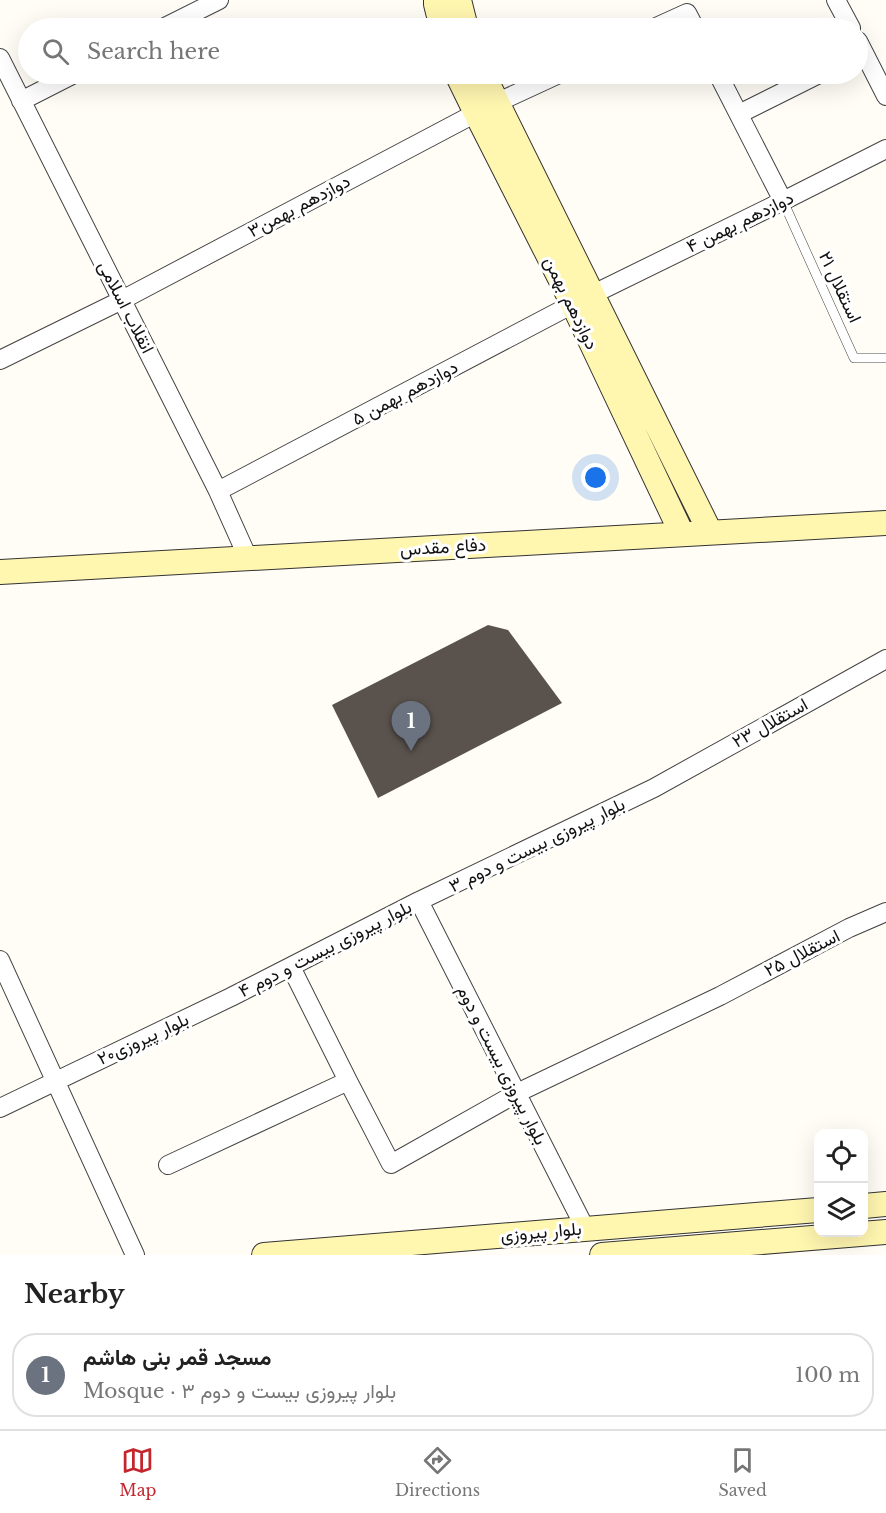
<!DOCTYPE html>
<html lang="en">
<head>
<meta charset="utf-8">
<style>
	body { margin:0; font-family:"Libre Baskerville",Vazirmatn,serif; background:#f6f6f6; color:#222 }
	.controls { position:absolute; right:18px; bottom:18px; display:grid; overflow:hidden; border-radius:12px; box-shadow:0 6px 24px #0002 }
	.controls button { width:54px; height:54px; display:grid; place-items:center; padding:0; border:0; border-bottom:2px solid #e0e0e0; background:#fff; color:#222; font:30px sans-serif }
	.you { position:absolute; left:596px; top:478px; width:21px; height:21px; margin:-15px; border:4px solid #fff; border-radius:50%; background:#1a73e8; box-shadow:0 0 0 9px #1a73e833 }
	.badge { display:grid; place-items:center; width:39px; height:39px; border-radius:50%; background:#c4262e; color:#fff; font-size:20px; font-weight:700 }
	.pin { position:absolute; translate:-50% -50px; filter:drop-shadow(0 2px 3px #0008) }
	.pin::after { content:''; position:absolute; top:32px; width:21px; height:18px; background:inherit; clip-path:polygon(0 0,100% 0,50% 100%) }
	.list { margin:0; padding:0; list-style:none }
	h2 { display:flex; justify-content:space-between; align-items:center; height:78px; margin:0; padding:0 24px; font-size:26px }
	h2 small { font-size:20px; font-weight:400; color:#767676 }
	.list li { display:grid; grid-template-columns:39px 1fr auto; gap:18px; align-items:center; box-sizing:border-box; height:84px; margin:0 12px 12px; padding:0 12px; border:2px solid #e0e0e0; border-radius:24px }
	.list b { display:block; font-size:22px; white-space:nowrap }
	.list p { margin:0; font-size:20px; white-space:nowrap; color:#767676 }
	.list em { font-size:20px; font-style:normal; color:#767676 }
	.icon { flex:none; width:33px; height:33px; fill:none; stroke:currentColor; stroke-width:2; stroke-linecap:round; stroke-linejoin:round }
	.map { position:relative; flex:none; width:886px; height:1255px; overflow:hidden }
	.search { position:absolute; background:#fff; box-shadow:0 6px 24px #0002; left:18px; right:18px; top:18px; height:66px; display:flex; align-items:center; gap:15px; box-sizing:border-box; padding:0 21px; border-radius:33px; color:#767676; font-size:22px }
	.sheet { height:174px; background:#fff }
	nav { display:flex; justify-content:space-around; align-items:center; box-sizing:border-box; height:84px; border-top:2px solid #e0e0e0; background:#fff; font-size:16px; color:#767676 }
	nav a { display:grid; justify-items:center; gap:3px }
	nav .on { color:#c4262e }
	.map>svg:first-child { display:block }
	.building { fill:#5a524d }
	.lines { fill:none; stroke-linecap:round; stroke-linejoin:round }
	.lane-casing { stroke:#444; stroke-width:10 }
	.street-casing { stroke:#444; stroke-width:20 }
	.secondary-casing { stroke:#333; stroke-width:26 }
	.lane { stroke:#fff; stroke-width:9 }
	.street { stroke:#fff; stroke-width:18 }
	.secondary { stroke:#fff6b0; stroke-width:24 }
	.labels { text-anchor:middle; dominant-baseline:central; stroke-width:6; stroke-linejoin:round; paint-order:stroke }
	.street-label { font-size:18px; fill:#111; stroke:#fff }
</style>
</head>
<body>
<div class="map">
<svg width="886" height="1255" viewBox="0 0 886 1255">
	<rect width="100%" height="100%" fill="#fffdf5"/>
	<path class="building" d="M488 625 508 630 562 703 378 798 332 705Z"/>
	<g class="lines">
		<g class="lane-casing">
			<path id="lane" d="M783 201 854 358H886"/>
		</g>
		<g class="street-casing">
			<path id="street" d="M836 0 851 28
				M163 28 219 0
				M654 28 687 13 695 28
				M858 41 886 96
				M0 58 218 491 248 558
				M718 74 783 201
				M21 101 74 74
				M496 103 559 74
				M739 114 819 74
				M0 360 122 300 476 113
				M218 491 573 304 783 201 886 149
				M419 901 585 1228
				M0 960 135 1255
				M291 967 348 1081 391 1164 517 1093 720 996 849 928 886 912
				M0 1108 231 997 419 901 654 788 886 659
				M168 1165 348 1081"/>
		</g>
		<g class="secondary-casing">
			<path id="secondary" d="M436 0V4L442 28
				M459 0 466 28
				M457 74 476 113 573 304 682 534
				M483 74 710 532
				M0 572 886 523
				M864 1206 886 1204
				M264 1255 818 1210
				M602 1255 886 1232"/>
		</g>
		<use href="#lane" class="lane"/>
		<use href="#street" class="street"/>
		<use href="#secondary" class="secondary"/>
	</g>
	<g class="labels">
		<g class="street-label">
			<text transform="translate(299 206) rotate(-28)">دوازدهم بهمن۳</text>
			<text transform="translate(740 222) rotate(-26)">دوازدهم بهمن ۴</text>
			<text transform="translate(840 287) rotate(65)">استقلال ۲۱</text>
			<text transform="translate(571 303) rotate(64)">دوازدهم بهمن</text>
			<text transform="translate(126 307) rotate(63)">انقلاب اسلامی</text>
			<text transform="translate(405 393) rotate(-28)">دوازدهم بهمن ۵</text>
			<text transform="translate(443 547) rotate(-3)">دفاع مقدس</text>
			<text transform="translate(770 723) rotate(-29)">استقلال ۲۳</text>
			<text transform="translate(537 845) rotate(-26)">بلوار پیروزی بیست و دوم ۳</text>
			<text transform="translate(325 949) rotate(-27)">بلوار پیروزی بیست و دوم ۴</text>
			<text transform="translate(802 953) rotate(-27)">استقلال ۲۵</text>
			<text transform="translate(143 1039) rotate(-25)">بلوار پیروزی۲۰</text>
			<text transform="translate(502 1065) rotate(63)">بلوار پیروزی بیست و دوم</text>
			<text transform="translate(541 1232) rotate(-5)">بلوار پیروزی</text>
		</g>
	</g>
</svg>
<div class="controls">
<button><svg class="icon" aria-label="locate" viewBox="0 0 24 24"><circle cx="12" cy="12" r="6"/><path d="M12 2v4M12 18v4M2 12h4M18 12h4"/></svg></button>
<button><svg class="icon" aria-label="layers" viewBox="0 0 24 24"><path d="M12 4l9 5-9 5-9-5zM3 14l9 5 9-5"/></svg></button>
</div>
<div class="you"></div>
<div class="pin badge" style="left:411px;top:751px;background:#6b7280">1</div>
<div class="search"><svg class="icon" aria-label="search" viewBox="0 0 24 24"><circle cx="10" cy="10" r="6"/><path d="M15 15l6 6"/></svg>Search here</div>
</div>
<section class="sheet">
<h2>Nearby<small></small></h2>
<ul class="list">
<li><span class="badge" style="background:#6b7280">1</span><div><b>مسجد قمر بنی هاشم</b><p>Mosque · بلوار پیروزی بیست و دوم ۳</p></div><em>100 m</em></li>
</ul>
</section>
<nav>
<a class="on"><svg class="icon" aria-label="map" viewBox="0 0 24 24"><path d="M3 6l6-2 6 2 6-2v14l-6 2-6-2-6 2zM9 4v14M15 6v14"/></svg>Map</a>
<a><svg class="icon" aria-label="directions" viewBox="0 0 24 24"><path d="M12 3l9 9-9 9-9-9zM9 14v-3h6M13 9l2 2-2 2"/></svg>Directions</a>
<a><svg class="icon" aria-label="saved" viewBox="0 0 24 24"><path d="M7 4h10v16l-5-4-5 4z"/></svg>Saved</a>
</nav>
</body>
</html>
